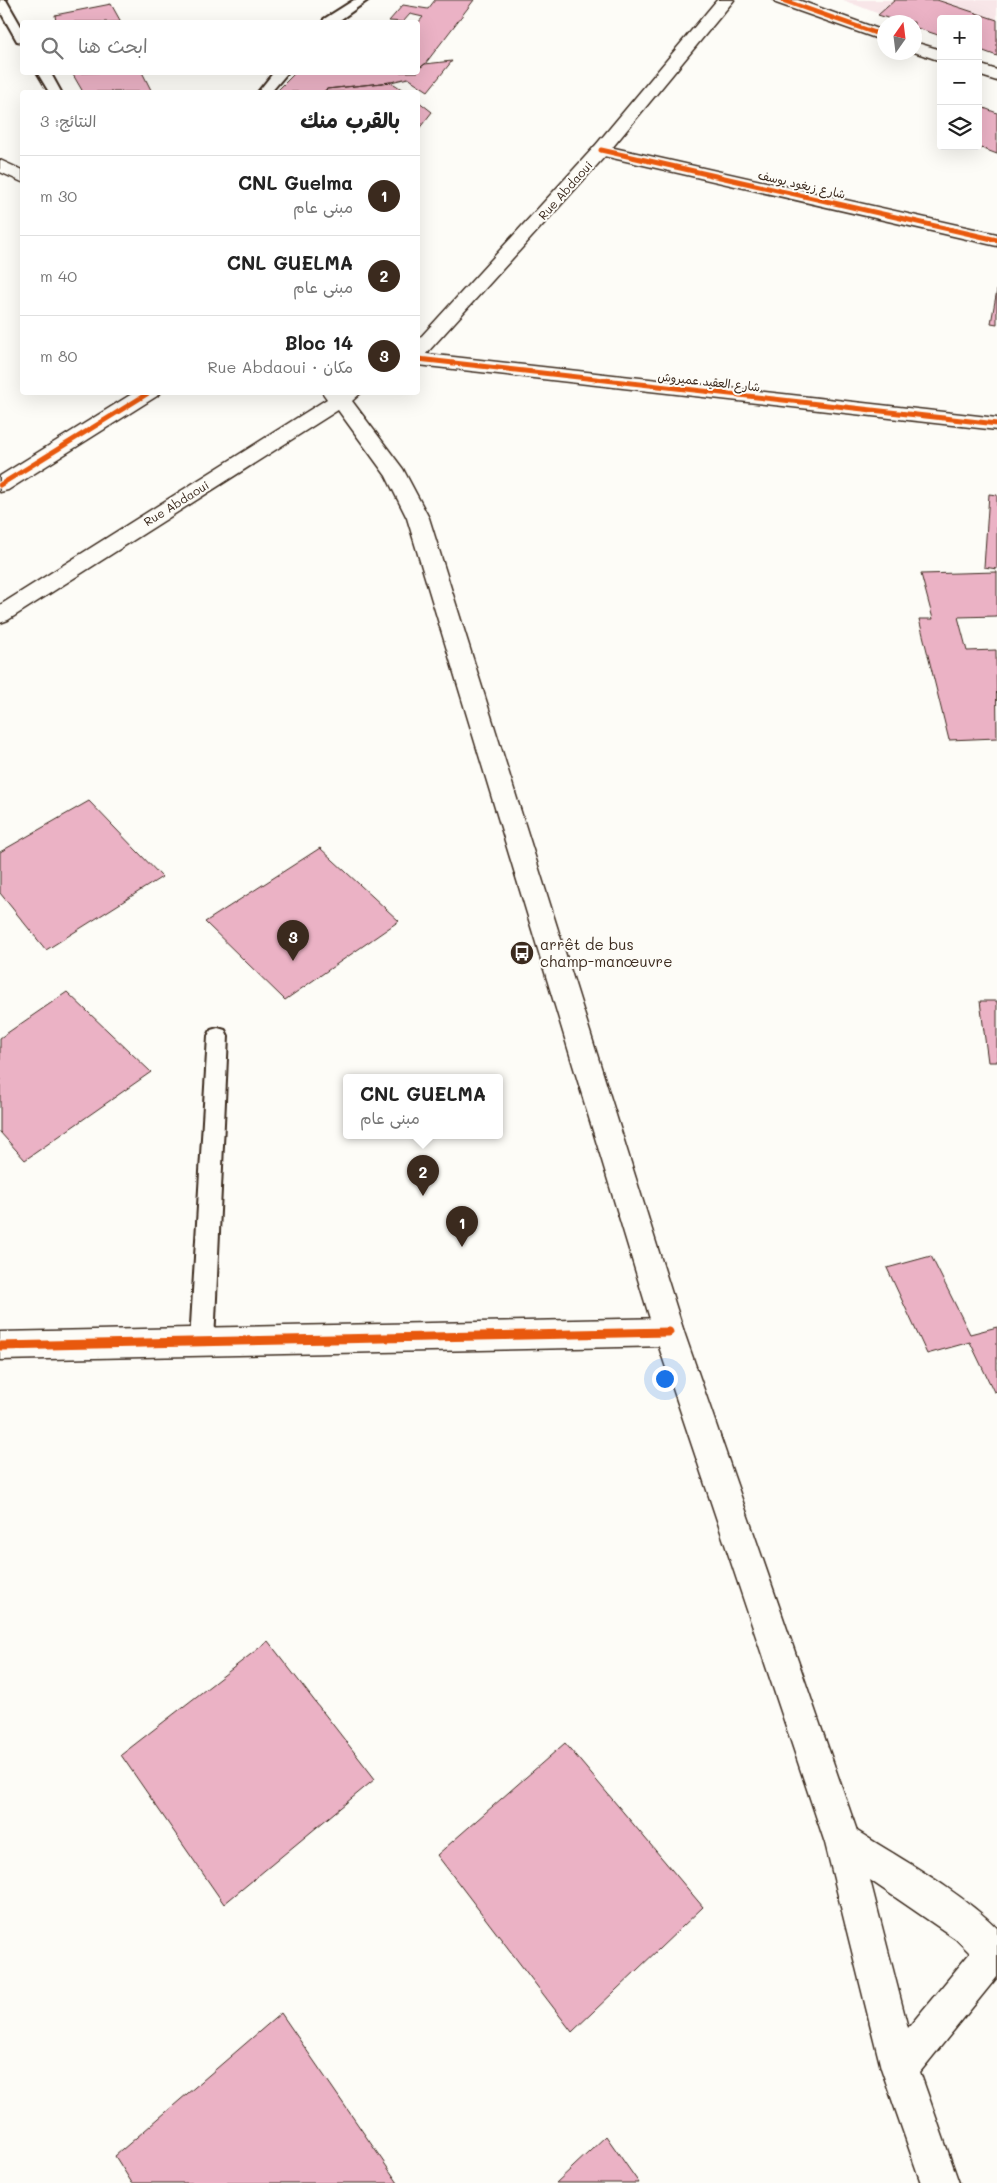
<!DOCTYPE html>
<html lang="ar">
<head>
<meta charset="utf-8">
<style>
	body { margin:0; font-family:Mali,"Playpen Sans Arabic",sans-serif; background:#f6f6f6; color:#222; direction:rtl }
	.controls { position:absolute; right:15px; top:15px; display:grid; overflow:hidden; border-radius:5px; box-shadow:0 5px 20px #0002 }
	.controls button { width:45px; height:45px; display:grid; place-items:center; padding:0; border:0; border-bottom:1px solid #e0e0e0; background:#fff; color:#222; font:25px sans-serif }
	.compass { position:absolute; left:877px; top:15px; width:45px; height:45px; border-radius:50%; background:#fff; box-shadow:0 5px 20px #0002; rotate:14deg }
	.you { position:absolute; left:664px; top:1378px; width:18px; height:18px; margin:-12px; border:4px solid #fff; border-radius:50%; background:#1a73e8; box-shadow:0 0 0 8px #1a73e833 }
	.badge { display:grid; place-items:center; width:32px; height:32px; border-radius:50%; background:#3b2a1e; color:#fff; font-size:16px; font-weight:700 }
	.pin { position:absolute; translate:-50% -41px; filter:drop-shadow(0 1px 2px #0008) }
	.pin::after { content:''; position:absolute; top:26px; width:18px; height:15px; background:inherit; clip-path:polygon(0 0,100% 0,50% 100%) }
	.popup { position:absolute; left:343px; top:1074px; width:160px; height:65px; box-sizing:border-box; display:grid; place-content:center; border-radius:5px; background:#fff; filter:drop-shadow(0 1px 4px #0005); font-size:16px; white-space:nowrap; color:#767676 }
	.popup b { font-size:19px; color:#222 }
	.popup::after { content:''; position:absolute; left:50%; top:100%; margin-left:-10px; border:10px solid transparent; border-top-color:#fff }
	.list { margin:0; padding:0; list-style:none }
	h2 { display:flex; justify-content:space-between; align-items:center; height:65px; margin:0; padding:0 20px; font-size:21px }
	h2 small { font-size:16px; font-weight:400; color:#767676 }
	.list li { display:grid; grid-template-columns:32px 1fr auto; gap:15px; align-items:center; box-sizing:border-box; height:80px; padding:0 20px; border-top:1px solid #e0e0e0 }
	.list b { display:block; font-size:19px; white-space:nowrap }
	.list p { margin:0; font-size:16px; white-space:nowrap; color:#767676 }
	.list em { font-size:16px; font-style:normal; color:#767676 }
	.icon { flex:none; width:28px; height:28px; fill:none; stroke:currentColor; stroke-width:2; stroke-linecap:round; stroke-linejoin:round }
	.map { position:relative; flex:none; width:997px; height:2183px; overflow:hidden; direction:ltr }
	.search { position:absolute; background:#fff; box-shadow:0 5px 20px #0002; left:20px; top:20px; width:400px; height:55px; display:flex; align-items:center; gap:12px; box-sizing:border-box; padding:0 18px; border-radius:5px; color:#767676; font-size:19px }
	.panel { position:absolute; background:#fff; box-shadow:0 5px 20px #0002; left:20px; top:90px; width:400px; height:305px; border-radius:5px; direction:rtl }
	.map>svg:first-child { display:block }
	.built { fill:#f8e6e8 }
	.building { fill:#ebb2c5; stroke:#3b2a1e }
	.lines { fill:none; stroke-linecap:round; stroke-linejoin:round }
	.lane-casing { stroke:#3b2a1e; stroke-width:4 }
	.street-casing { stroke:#3b2a1e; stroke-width:3 }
	.secondary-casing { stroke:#3b2a1e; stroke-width:3 }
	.lane { fill:#fdfcf7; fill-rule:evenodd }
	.street { fill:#fdfcf7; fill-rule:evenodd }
	.secondary { fill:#fdfcf7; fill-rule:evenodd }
	.cycleway-far1-casing { stroke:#fdfcf7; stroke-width:7 }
	.cycleway-casing { stroke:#fdfcf7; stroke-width:12 }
	.cycleway-far1 { stroke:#e8590c; stroke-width:5 }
	.cycleway { stroke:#e8590c; stroke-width:9 }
	.labels { text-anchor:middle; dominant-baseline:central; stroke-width:4; stroke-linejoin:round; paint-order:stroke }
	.far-street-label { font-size:12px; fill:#3b2a1e; stroke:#fdfcf7 }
	.poi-label { font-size:15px; fill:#3b2a1e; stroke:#fdfcf7; text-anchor:start }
</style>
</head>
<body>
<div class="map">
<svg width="997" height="2183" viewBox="0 0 997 2183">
	<rect width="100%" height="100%" fill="#fdfcf7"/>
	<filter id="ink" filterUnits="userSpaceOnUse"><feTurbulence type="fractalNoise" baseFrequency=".02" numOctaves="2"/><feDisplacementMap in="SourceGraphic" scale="10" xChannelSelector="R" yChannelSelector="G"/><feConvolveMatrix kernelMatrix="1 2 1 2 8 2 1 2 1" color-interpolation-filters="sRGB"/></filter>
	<g filter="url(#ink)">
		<path class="built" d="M843 0H997V56L978 49V19H941V36L915 27 914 22H900Z"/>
		<path class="building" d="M435 0H474L425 64 418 69V23L423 17 410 14 403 22 389 21 403 5 428 9Z
			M895 0H937L997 20V56L978 49V19H941V36L914 27V22H900L878 15Z
			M111 4 121 22H55H56L55 15Z
			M452 61 428 91 408 78 391 82 327 89 323 92H276L296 72H418V69L425 64Z
			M142 72 152 92H83L72 73Z
			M391 82 406 92H323L327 89Z
			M418 101 432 112 418 130Z
			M979 106 997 113V154L976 146H978Z
			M997 290V324L991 323Z
			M989 494 997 495V569L984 567Z
			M997 572V616L958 617 967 651 996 650 997 738 949 740 919 619H933L921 574Z
			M89 801 162 877 46 950 0 893V852Z
			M320 848 399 921 285 1000 205 922Z
			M67 992 151 1072 25 1160 0 1132V1038Z
			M980 1001H997V1062H988Z
			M931 1256 970 1334 997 1327V1391L994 1392 970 1342 927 1354 887 1268Z
			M268 1641 375 1779 224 1904 121 1755Z
			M565 1743 703 1907 572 2032 437 1855Z
			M281 2013 398 2183H132L115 2156Z
			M606 2136 639 2183H556Z"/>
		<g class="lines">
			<g class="lane-casing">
				<path id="lane" d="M0 0H6L22 28V42L17 41 0 11Z
					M354 0H368L337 22H323L324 19Z
					M37 72H50L61 92H49Z
					M274 72H288L271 92H258Z
					M218 1028 225 1030 228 1036 214 1342 210 1349 202 1353 194 1349 190 1342 208 1036 211 1030Z"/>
			</g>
			<g class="street-casing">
				<path id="street" d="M601 145 997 234V246L595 154 592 150 595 146Z
					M418 353 997 418V430L418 365Z
					M135 392H160L157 396 8 490 0 492V476Z
					M669 1318 680 1322 684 1332 680 1342 669 1346 0 1360V1332Z"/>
			</g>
			<g class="secondary-casing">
				<path id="secondary" d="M717 0H734L607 154 425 355 418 357V340L595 146Z
					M774 0H798L884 31V41L776 3Z
					M914 42 941 50V61L914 52Z
					M978 64 997 70V81L978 75Z
					M0 160 22 170V182L0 172Z
					M322 392H362L352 401 403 469 429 518 684 1332 857 1831C904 1861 957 1889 997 1928V1977L920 2072 959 2183H921L881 2068 825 1843 654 1332 407 518 386 476 338 410 8 620 0 623V605L327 399ZM870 1880 956 1939 970 1953 908 2028Z"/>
			</g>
			<use href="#lane" class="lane"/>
			<use href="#street" class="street"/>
			<use href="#secondary" class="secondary"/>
			<g class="cycleway-far1-casing">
				<path id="cycleway-far1" d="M782 0 884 36
					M601 150 997 240
					M418 359 997 424
					M0 485 150 392"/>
			</g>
			<g class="cycleway-casing">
				<path id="cycleway" d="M0 1346 669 1332"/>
			</g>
			<use href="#cycleway-far1" class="cycleway-far1"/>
			<use href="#cycleway" class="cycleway"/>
		</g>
	</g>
	<defs>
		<g id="bus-disc" transform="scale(1.25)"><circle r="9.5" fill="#3b2a1e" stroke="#fdfcf7"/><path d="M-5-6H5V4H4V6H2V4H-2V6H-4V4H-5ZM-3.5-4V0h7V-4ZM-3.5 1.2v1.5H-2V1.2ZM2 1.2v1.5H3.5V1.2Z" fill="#fff"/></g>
	</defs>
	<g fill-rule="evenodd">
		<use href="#bus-disc" x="522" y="953"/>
	</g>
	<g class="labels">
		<g class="far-street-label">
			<text transform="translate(802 184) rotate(13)">شارع زيغود يوسف</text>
			<text transform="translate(565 190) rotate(-48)">Rue Abdaoui</text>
			<text transform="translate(709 381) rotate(6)">شارع العقيد عميروش</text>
			<text transform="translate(176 503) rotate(-32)">Rue Abdaoui</text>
		</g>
		<g class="poi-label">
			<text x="540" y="944">arrêt de bus<tspan x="540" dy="17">champ-manœuvre</tspan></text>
		</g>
	</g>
</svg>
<div class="controls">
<button>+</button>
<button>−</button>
<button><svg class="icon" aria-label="layers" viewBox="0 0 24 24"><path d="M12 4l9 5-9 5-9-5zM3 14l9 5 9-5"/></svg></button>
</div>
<svg class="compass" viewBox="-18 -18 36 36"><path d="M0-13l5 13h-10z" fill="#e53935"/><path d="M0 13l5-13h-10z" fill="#767676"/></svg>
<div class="you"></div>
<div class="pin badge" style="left:462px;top:1247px">1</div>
<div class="pin badge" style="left:423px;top:1196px">2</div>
<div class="popup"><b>CNL GUELMA</b>مبنى عام</div>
<div class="pin badge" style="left:293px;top:961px">3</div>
<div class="search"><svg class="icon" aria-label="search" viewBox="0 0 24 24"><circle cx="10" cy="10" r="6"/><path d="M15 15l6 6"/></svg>ابحث هنا</div>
<section class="panel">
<h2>بالقرب منك<small>النتائج: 3</small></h2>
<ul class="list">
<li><span class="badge">1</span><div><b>CNL Guelma</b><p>مبنى عام</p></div><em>30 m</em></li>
<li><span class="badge">2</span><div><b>CNL GUELMA</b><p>مبنى عام</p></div><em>40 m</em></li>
<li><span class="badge">3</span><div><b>Bloc 14</b><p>مكان · Rue Abdaoui</p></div><em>80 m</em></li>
</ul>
</section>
</div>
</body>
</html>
